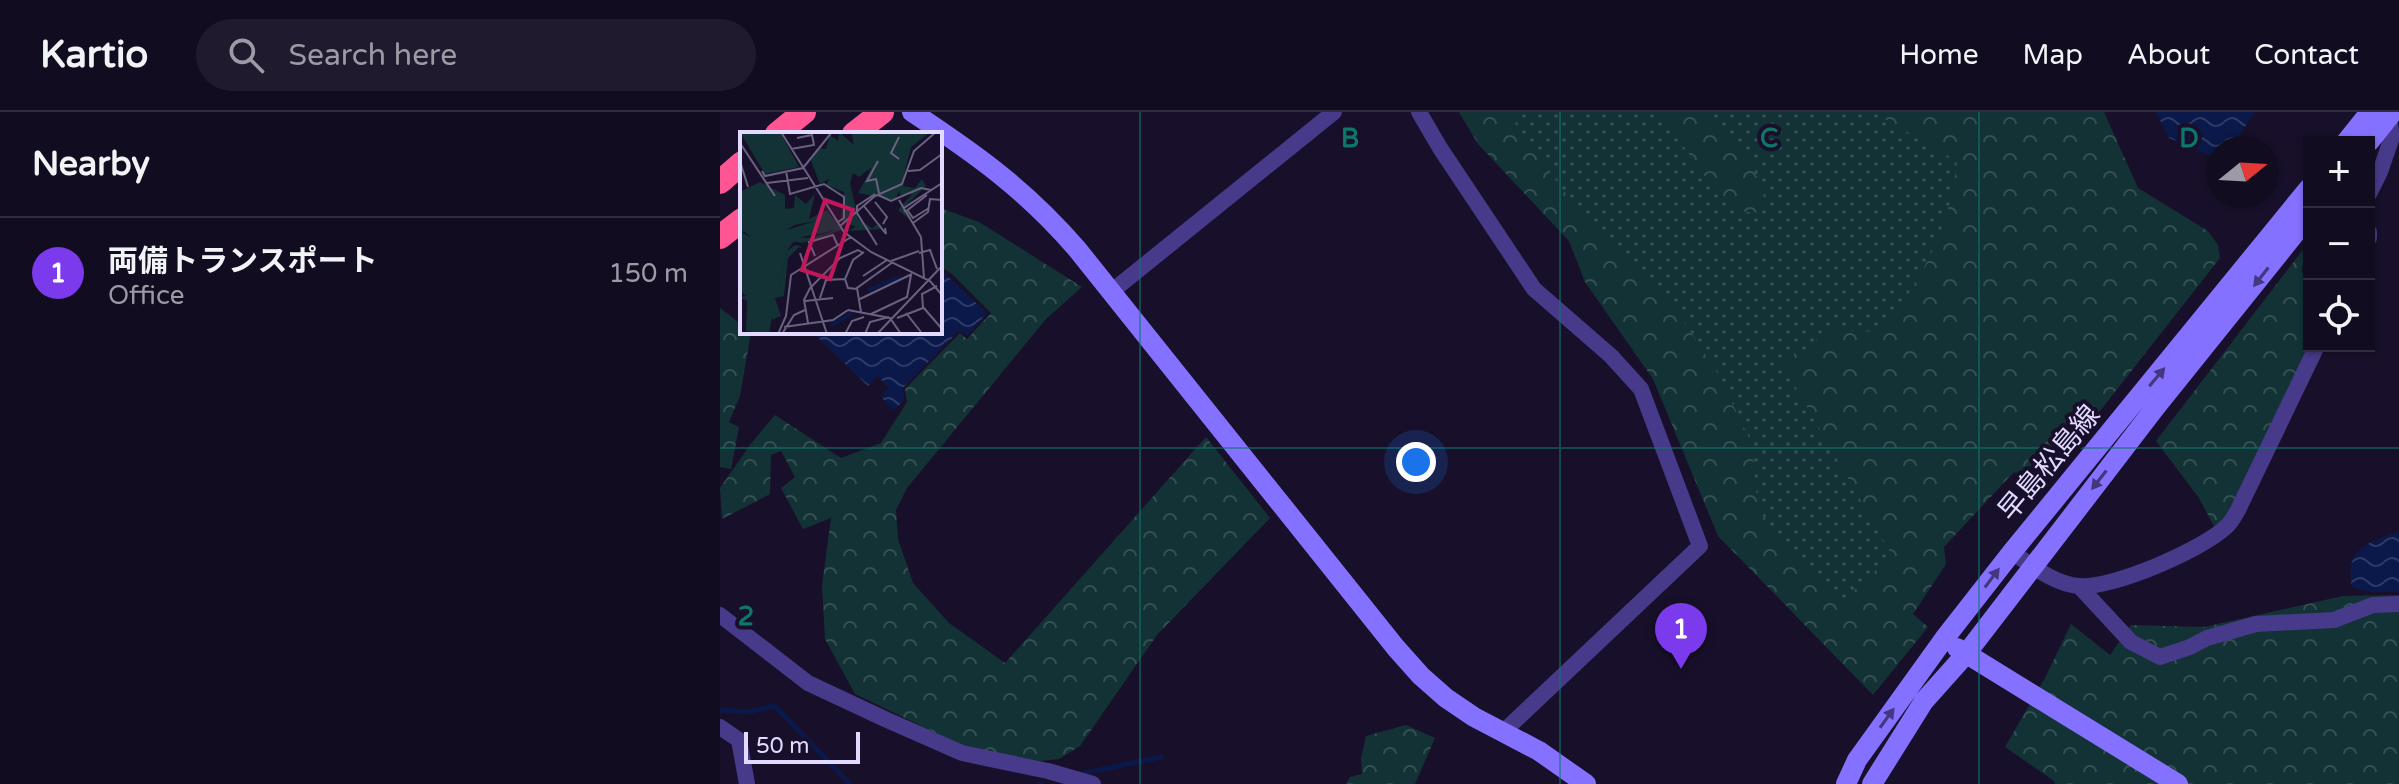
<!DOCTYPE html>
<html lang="en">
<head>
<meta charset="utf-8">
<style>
	body { margin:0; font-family:"Varela Round","Noto Sans JP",sans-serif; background:#1f1a2d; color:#f1f3f6 }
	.controls { position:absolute; right:24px; top:24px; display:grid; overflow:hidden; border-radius:0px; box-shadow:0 2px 6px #0004 }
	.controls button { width:72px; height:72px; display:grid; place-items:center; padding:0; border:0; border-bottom:2px solid #312c3e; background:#120c20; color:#f1f3f6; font:40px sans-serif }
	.compass { position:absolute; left:1487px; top:24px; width:72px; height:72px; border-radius:50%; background:#120c20; box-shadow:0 2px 6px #0004; rotate:72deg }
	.scale { position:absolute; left:24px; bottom:20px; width:116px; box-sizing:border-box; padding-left:8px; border:4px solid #e2daff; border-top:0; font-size:22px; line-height:28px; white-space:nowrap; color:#e2daff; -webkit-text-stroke:6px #18102a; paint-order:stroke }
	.you { position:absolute; left:696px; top:350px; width:28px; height:28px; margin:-20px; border:6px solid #fff; border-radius:50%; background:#1a73e8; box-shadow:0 0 0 12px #1a73e833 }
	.badge { display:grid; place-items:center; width:52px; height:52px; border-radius:50%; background:#7c3aed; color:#fff; font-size:26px; font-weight:700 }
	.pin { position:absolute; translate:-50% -66px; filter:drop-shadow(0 2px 4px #0008) }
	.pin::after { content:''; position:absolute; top:42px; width:28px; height:24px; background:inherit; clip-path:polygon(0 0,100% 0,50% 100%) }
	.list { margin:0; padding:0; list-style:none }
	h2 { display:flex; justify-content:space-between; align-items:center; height:104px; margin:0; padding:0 32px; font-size:34px }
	h2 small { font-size:26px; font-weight:400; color:#9c9ba5 }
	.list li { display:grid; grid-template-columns:52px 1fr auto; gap:24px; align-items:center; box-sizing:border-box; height:112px; padding:0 32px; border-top:2px solid #312c3e }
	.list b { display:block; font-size:30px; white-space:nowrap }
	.list p { margin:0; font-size:26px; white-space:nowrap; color:#9c9ba5 }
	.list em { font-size:26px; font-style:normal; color:#9c9ba5 }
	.icon { flex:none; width:44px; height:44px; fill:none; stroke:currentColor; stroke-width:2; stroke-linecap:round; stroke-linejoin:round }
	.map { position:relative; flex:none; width:1679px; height:672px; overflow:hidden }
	header { display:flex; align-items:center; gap:48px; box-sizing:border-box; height:112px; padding:0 40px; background:#120c20; border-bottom:2px solid #312c3e }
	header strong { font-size:38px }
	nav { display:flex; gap:44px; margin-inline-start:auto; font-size:28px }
	.search { width:560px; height:72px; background:#1f1a2d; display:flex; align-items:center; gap:20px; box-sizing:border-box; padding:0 28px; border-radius:44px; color:#9c9ba5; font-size:30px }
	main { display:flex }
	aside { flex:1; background:#120c20 }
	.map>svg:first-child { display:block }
	.grass { fill:url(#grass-dots) }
	.forest { fill:url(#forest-crowns) }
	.water { fill:url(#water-waves) }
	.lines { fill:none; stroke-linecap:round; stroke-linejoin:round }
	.stream { stroke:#0a194a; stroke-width:5 }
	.street { stroke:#473a8a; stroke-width:16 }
	.secondary { stroke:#8571ff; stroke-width:20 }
	.highway { stroke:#ff5592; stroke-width:24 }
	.oneway { fill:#44377f }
	.grid { fill:none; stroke:#0f766e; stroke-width:2; stroke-opacity:0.55 }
	.labels { text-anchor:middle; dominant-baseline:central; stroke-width:8; stroke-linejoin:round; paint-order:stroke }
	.street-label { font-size:28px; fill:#e2daff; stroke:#18102a }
	.inset-river { fill:none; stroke:#0a194a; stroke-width:4 }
	.inset-road { fill:none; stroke:#69617f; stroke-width:2 }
	.view { fill:#c2185b; fill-opacity:0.15; stroke:#c2185b; stroke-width:4 }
	.inset-edge { fill:none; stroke:#e2daff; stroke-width:4 }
	.grid-label { font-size:26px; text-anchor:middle; font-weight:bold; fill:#0f766e; stroke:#18102a; stroke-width:8; stroke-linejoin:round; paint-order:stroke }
</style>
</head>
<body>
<header>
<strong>Kartio</strong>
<div class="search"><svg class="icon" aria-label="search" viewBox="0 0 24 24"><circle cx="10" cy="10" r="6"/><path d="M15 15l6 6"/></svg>Search here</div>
<nav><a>Home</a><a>Map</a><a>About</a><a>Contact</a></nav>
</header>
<main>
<aside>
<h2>Nearby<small></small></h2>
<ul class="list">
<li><span class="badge">1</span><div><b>両備トランスポート</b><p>Office</p></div><em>150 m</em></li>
</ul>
</aside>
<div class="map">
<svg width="1679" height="672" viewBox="0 0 1679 672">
	<defs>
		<pattern id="grass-dots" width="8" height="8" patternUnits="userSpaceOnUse" patternTransform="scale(2)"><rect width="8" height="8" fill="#133235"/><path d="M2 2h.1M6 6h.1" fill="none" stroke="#354f53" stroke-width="1.8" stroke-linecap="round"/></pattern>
		<pattern id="forest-crowns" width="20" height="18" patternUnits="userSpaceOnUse" patternTransform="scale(2)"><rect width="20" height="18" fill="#133235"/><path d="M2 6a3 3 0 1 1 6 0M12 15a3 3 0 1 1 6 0" fill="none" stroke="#354f53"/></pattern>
		<pattern id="water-waves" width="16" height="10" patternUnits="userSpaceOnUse" patternTransform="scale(2)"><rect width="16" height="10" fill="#0a194a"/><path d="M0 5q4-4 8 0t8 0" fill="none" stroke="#2d3a65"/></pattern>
	</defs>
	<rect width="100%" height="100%" fill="#18102a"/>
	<path class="grass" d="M783 0H1159L1240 47 1175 445 1119 496 1035 401 858 103Z"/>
	<path class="forest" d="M739 0H788L808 31 860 100 961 205 998 262 1032 332 1038 398 1119 492 1172 443 1063 253 1075 241 1088 238 1104 217 1158 220C1191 185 1216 140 1229 93 1233 79 1235 64 1237 49L1153 0H1384L1418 76 1488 119 1498 133 1500 146 1318 378 1294 360 1224 435 1226 452 1193 502 1208 515 1153 583 998 424 933 267 865 170 849 129 758 32Z
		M939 0H985C1015 32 1035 48 1046 91L1039 101 1018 99 986 66Z
		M220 96 259 110 362 175 326 207 187 376 176 398 178 427 193 471 229 511 285 551 486 325 550 406 437 523 360 634 339 647 320 649 245 635 135 582 105 527 102 473 111 406 83 417 61 376 75 365 61 339 51 343 50 382 2 407 0 376 30 333 55 303 121 346 161 331 187 290 185 277 240 221 247 227 271 201 232 162 220 154Z
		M1589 130V142H1584L1582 160 1589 161V234L1507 406 1495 416 1479 386 1436 329Z
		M0 196 22 213V220H31L20 284 9 310 19 315 11 357 0 355Z
		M1679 483V672H1335L1334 669 1285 635 1325 566 1351 512 1390 543 1411 513 1484 515 1623 484Z
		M686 613 715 626 695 672H626L630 665 642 662 641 647 646 624Z"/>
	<path class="water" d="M1436 0H1535L1511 36H1499V47L1449 26Z
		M220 157 267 201 247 224 240 218 183 276 184 289 173 298 161 285 169 275 157 264 148 274 92 220H220Z
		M1679 419V480H1651L1632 475C1624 435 1649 431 1679 419Z"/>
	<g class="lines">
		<path class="stream" d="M0 598 28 600 55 594 130 672
			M365 661 441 645
			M319 672 321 671"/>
		<path class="street" d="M699 0 720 36 814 177 891 244 921 277 980 434 783 620
			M1649 82 1660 60 1672 25 1669 5
			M1649 120V126
			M391 180 614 0
			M1292 440C1311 453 1334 472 1359 474 1392 477 1485 437 1508 413 1512 409 1515 403 1518 398L1597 234
			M1359 474 1411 530 1440 545 1470 535 1487 526 1536 512 1614 508 1653 493 1679 492
			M0 503 88 571 167 608 242 641 328 659 373 672
			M0 615 19 628 27 672"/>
		<path class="secondary" d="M192 0C257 43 306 78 357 137L676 536 701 564 726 586 754 605 819 639 866 672
			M1626 30 1650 0
			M1649 30 1673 0
			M1237 536 1458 672
			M1126 672 1137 648 1224 527 1292 440 1589 76
			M1152 672 1204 589 1246 542 1435 296 1589 104"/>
		<path class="highway" d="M57 22 84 0
			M134 22 162 0
			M0 70 22 51
			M0 125 22 108"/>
	</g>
	<defs><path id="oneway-solid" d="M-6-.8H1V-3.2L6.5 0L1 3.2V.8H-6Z" transform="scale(2)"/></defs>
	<g class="oneway">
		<use href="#oneway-solid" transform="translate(1541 165) rotate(128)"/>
		<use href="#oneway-solid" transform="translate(1437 265) rotate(-50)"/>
		<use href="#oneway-solid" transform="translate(1379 368) rotate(128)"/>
		<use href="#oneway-solid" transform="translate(1272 466) rotate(-53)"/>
		<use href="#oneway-solid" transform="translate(1167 606) rotate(-54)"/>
	</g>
	<path class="grid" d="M420 0V672M840 0V672M1259 0V672M0 336H1679"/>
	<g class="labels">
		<g class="street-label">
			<text transform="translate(1329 351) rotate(-50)">早島松島線</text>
		</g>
	</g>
	<g transform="translate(20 20)">
		<rect width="202" height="202" fill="#18102a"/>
		<path d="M81 87 98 98 56 106 47 119 39 159 24 154 39 181 34 188 0 159V100L16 107 33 92 44 99Z" fill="#133235"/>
		<path d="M99 0 114 13 111 0H161L159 16 190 0 171 15 166 26 163 54 175 56 182 47 186 54 164 75 169 87 158 78 172 62 160 63 159 59 155 68 118 61 132 35 119 45 113 41 110 51 118 87 132 96 140 91 143 97 107 99 116 95 101 89 104 60 86 53 89 47 80 52 71 29 78 16 86 17 90 3 98 9ZM20 50 45 63V77L54 76 55 63 66 72 75 62 69 87 87 78 102 98 62 111 51 109 52 102 42 114 36 145 32 143 36 118 45 106 35 104 33 93 28 112 32 140 22 136 0 140 5 130 16 129 26 119 28 104 11 128 12 119 0 128V119L16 114 8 112 14 107 3 99 0 105 7 111 0 112V60ZM81 88 87 97 97 98 70 106 54 105 80 96 42 102 54 93ZM55 113 60 114 63 117 59 115 48 126 44 164 35 166 41 184 35 186 0 152V145L23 139 19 142 39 158 47 119ZM15 142 21 146 22 158 39 183 7 154 11 148 3 149ZM0 157 32 185 29 202 6 199 7 169 0 165 7 164Z" fill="#133235" fill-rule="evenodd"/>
		<path d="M0 0H40L59 35 25 42ZM128 0H190L171 15 162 50 140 61 137 50 128 48 137 34 136 14 122 9Z" fill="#133235"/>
		<path class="inset-river" d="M128 158 160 145M90 194 112 181"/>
		<path class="inset-road" d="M41 0 104 100 131 120 190 149 202 163M0 11 35 64M51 17 74 13 72 3 57 6M159 27 151 21 159 5M0 29 8 55M138 29 127 49 136 47 139 61M22 39 25 44 63 36 92 0M46 39 50 62 84 52 104 65V86L98 90M168 39 180 38 202 22M27 51 68 46M135 62 117 74V81L137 113M138 63 151 69 181 56 191 58M159 68 181 105M135 70 147 85 143 92M124 74 146 102 145 96M168 79 173 86 189 76M165 80 164 76 202 51M165 80 187 63M173 91 188 80 190 67 202 68M100 94 135 64 162 52 174 19 196 0M181 105 184 146M60 121 87 202M179 121 190 118 197 137M75 124 69 110 93 103 98 114M151 129 179 119M123 144 147 128M197 154 182 162 183 175 202 197M117 157 108 156 105 147 113 128 124 120M80 166 86 148 105 147M120 167 172 142M65 169 93 166M108 178 150 186 161 202M121 180 117 156 153 130M166 181 181 200M131 182 167 165 171 143M157 186 183 176M68 191 64 168 70 156 100 126 118 118 123 121M44 195 93 188 108 178M38 202 46 184 51 143 111 105M42 202 54 183 65 178M105 202 112 189 124 185M125 202 130 190 149 185M137 202 202 134"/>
		<path class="view" d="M85 68 113 78 90 147 62 138Z"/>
		<rect width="202" height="202" class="inset-edge"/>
	</g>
	<g class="grid-label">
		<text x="630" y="35">B</text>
		<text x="1049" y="35">C</text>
		<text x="1469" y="35">D</text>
		<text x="26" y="513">2</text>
	</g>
</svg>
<div class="controls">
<button>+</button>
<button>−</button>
<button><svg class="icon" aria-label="locate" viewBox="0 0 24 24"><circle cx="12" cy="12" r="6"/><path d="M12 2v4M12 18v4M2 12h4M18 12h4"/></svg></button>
</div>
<svg class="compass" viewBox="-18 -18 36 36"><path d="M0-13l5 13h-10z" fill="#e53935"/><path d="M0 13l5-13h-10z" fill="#9c9ba5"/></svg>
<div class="scale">50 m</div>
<div class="you"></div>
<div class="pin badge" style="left:961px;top:557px">1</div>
</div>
</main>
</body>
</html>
